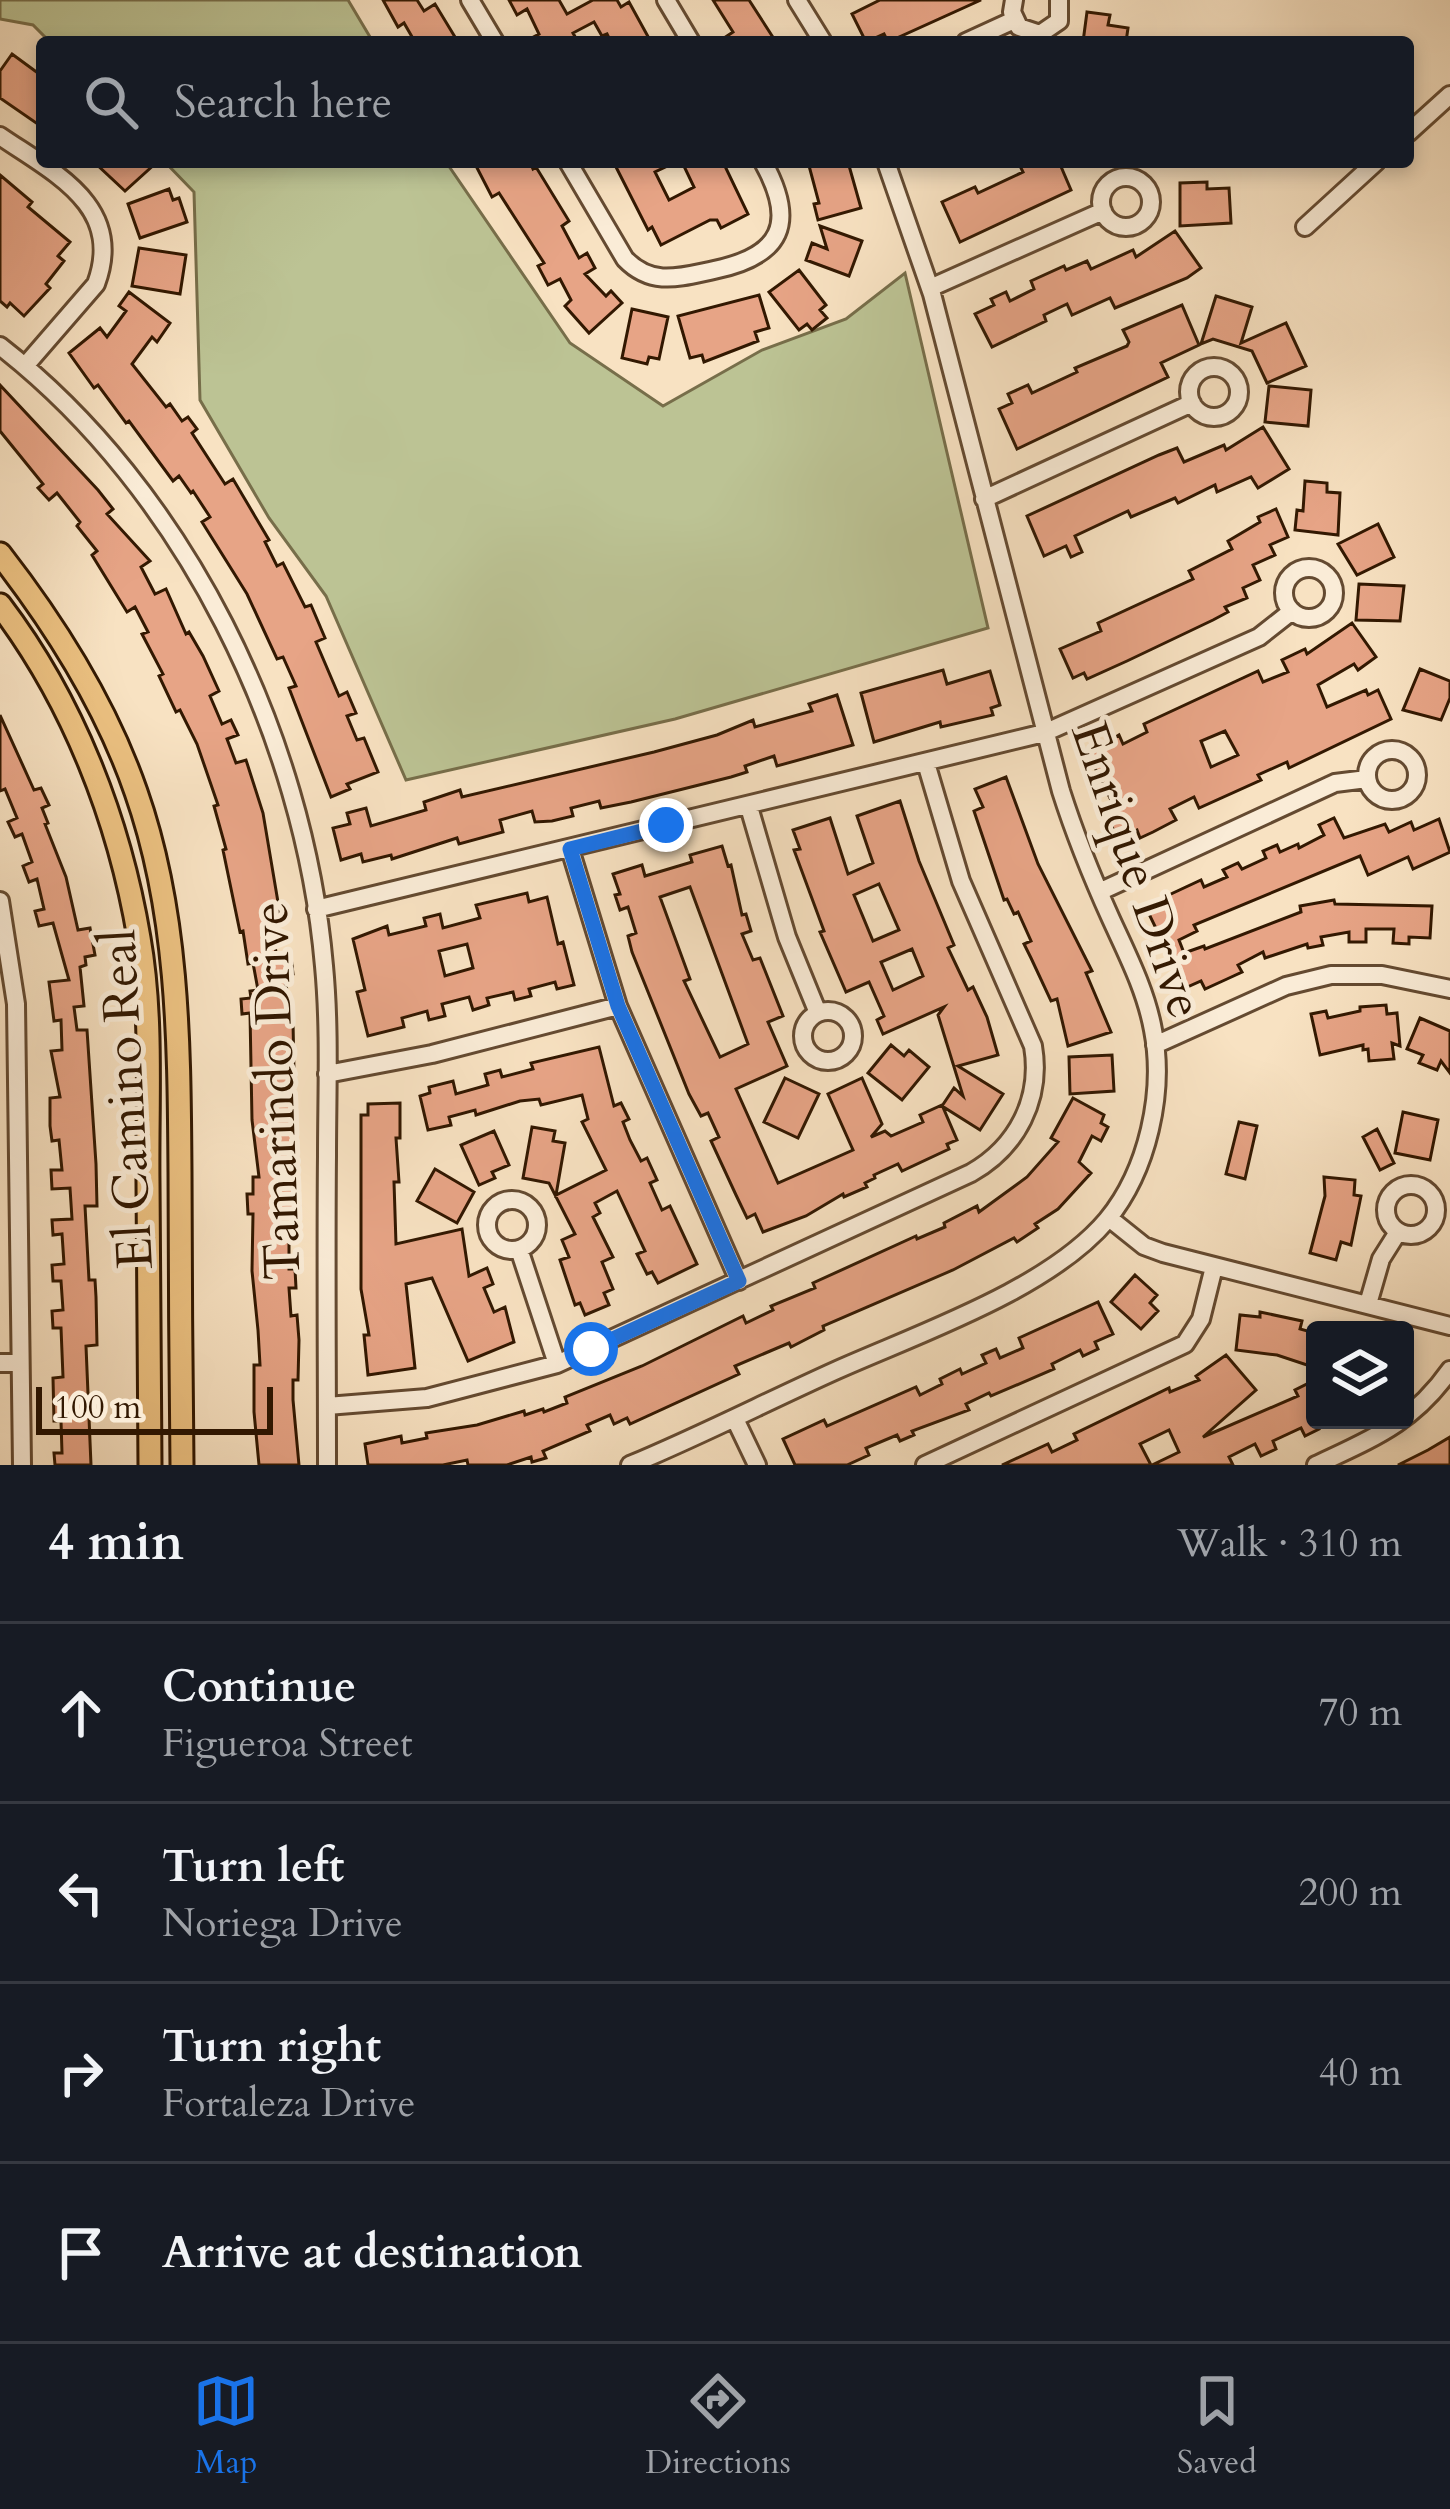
<!DOCTYPE html>
<html lang="en">
<head>
<meta charset="utf-8">
<style>
	body { margin:0; font-family:Cardo,serif; background:#242831; color:#f1f3f6 }
	.controls { position:absolute; right:36px; bottom:36px; display:grid; overflow:hidden; border-radius:12px; box-shadow:0 6px 18px #0003 }
	.controls button { width:108px; height:108px; display:grid; place-items:center; padding:0; border:0; border-bottom:3px solid #363941; background:#171b24; color:#f1f3f6; font:60px sans-serif }
	.scale { position:absolute; left:36px; bottom:30px; width:237px; box-sizing:border-box; padding-left:12px; border:6px solid #321801; border-top:0; font-size:33px; line-height:42px; white-space:nowrap; color:#321801; -webkit-text-stroke:9px #faecd7; paint-order:stroke }
	.stop { position:absolute; width:36px; height:36px; margin:-27px; border:9px solid #1a73e8; border-radius:50%; background:#fff }
	.stop.end { background:#1a73e8; border-color:#fff; box-shadow:0 3px 12px #0008 }
	.list { margin:0; padding:0; list-style:none }
	h2 { display:flex; justify-content:space-between; align-items:center; height:156px; margin:0; padding:0 48px; font-size:51px }
	h2 small { font-size:39px; font-weight:400; color:#9ea1a6 }
	.list li { display:grid; grid-template-columns:78px 1fr auto; gap:36px; align-items:center; box-sizing:border-box; height:180px; padding:0 48px; border-top:3px solid #363941 }
	.list b { display:block; font-size:45px; white-space:nowrap }
	.list p { margin:0; font-size:39px; white-space:nowrap; color:#9ea1a6 }
	.list em { font-size:39px; font-style:normal; color:#9ea1a6 }
	.icon { flex:none; width:66px; height:66px; fill:none; stroke:currentColor; stroke-width:2; stroke-linecap:round; stroke-linejoin:round }
	.map { position:relative; flex:none; width:1450px; height:1465px; overflow:hidden }
	.search { position:absolute; background:#171b24; box-shadow:0 6px 18px #0003; left:36px; right:36px; top:36px; height:132px; display:flex; align-items:center; gap:30px; box-sizing:border-box; padding:0 42px; border-radius:12px; color:#9ea1a6; font-size:45px }
	.sheet { height:876px; background:#171b24 }
	nav { display:flex; justify-content:space-around; align-items:center; box-sizing:border-box; height:168px; border-top:3px solid #363941; background:#171b24; font-size:33px; color:#9ea1a6 }
	nav a { display:grid; justify-items:center; gap:6px }
	nav .on { color:#1a73e8 }
	.map>svg:first-child { display:block }
	.green { fill:#bcc394; stroke:#776e4a; stroke-width:3 }
	.building { fill:#e7a486; stroke:#321801; stroke-width:3; fill-rule:evenodd }
	.lines { fill:none; stroke-linecap:round; stroke-linejoin:round }
	.minor-casing { stroke:#644a31; stroke-width:22 }
	.major-casing { stroke:#321801; stroke-width:27 }
	.minor { stroke:#faecd7; stroke-width:16 }
	.major { stroke:#ecc181; stroke-width:21 }
	.route { stroke:#1a73e8; stroke-width:15 }
	.labels { text-anchor:middle; dominant-baseline:central; stroke-width:10; stroke-linejoin:round; paint-order:stroke }
	.street-label { font-size:51px; fill:#321801; stroke:#faecd7 }
</style>
</head>
<body>
<div class="map">
<svg width="1450" height="1465" viewBox="0 0 1450 1465">
	<rect width="100%" height="100%" fill="#f8e2c2"/>
	<filter id="stains"><feTurbulence type="fractalNoise" baseFrequency=".00167" numOctaves="4"/><feColorMatrix values="0 0 0 0 .2 0 0 0 0 .09 0 0 0 0 .02 0 0 0 .5 -.17"/></filter>
	<radialGradient id="worn" r=".72"><stop offset=".6" stop-color="#630" stop-opacity="0"/><stop offset="1" stop-color="#630" stop-opacity=".3"/></radialGradient>
	<path class="green" d="M0 0H348L373 42H50L33 25 0 19Z
		M165 162H446L570 343 663 406 762 350 846 319 905 273 988 628 675 719 406 780 326 596 269 518 200 400 194 192Z"/>
	<path class="building" d="M383 0H417L424 11 435 4 458 42H415L404 23 398 27Z
		M509 0H559L567 14 593 0H617L621 7 629 2 651 42H611L607 34 602 36 594 22 573 33 578 42H524L539 34 527 9 517 15Z
		M713 0H749L776 42H718L733 32Z
		M880 0H981L888 42 884 34 866 42 852 14Z
		M1087 12 1110 15 1108 25 1128 28 1126 42H1083Z
		M12 54 42 76V127L0 98V71Z
		M94 162H157L125 191Z
		M474 162H530L533 169 536 167 569 221 562 226 579 258 587 253 595 268 585 274 606 296 611 291 622 303 589 333 565 306 571 300 560 279 548 285 538 266 544 263 499 193 492 197Z
		M624 162H676L655 172 669 200 694 187 682 162H723L748 214 721 228 717 220H710L661 245 652 227 648 230 616 167Z
		M808 162H848L861 208 818 220 814 204 819 203Z
		M1018 162H1059L1071 190 960 242 942 202 975 187 978 193 1023 172Z
		M0 175 32 202 28 207 70 242 58 256 64 261 46 284 50 288 24 316 10 303 7 307 0 301Z
		M1207 182V189L1229 188 1231 223 1180 226V183Z
		M169 189 173 200 179 198 187 222 140 238 128 204Z
		M820 226 862 241 849 276 806 260 812 243 827 249Z
		M1175 231 1201 268 1187 278 1115 308 1110 298 1072 315 1067 304 1044 315 1046 321 992 347 975 314 994 305 991 299 1006 292 1010 301 1034 289 1031 281 1064 266 1066 270 1087 261 1091 269 1133 250 1136 257Z
		M139 248 186 255 180 294 132 286Z
		M799 270 826 305 820 310 827 318 812 330 807 324 799 330 769 292Z
		M129 292 170 323 157 342 152 337 132 364 166 407 170 404 182 421 188 417 197 429 192 433 225 484 233 479 269 540 265 542 277 566 283 563 305 607 311 605 325 638 316 642 339 696 347 692 356 713 347 716 357 740 364 738 378 772 347 784 350 789 331 797 289 688 296 686 283 657 277 659 247 594 202 522 210 517 193 491 191 493 179 476 173 481 129 421 126 423 98 385 94 388 69 353 100 328 107 337 126 311 119 306Z
		M759 295 769 328 755 332 758 341 704 362 702 355 690 358 678 316Z
		M1216 296 1252 307 1241 343 1286 323 1306 366 1267 383 1252 351 1213 339 1201 344Z
		M1182 305 1199 345 1161 363 1168 377 1017 449 999 409 1012 403 1008 394 1028 385 1032 393 1077 372 1075 368 1127 346 1129 342 1123 330Z
		M632 309 668 317 659 359 649 357 647 364 622 358Z
		M0 385 98 490 113 509 107 514 150 561 141 567 155 594 166 589 186 634 189 632 203 656 219 691 210 696 222 724 231 720 238 735 227 739 236 763 246 760 263 813 280 914 274 915 276 926H272L277 959 291 957 293 974 284 975 293 1022 294 1072H289L290 1103H295V1241H289V1269H295L296 1288H289L291 1316 297 1315 299 1340 298 1380H293V1400L299 1465H259L254 1412V1365H260L258 1330 252 1271 253 1214H248L247 1194H253V1177H259L252 1120 250 1013 242 1014 241 999 251 998 250 991 258 990 253 963 248 964 243 931 240 932 223 850 226 849 214 806 218 805 197 744 180 710 176 712 159 676 163 674 142 634 148 632 135 607 127 612 92 555 97 551 77 526 80 522 57 493 49 500 38 488 43 484 0 431Z
		M1269 386 1311 390 1308 426 1265 422Z
		M1263 427 1289 469 1258 488 1251 477 1217 492 1215 485 1178 503 1175 498 1131 517 1128 511 1075 536 1082 552 1071 557 1066 546 1044 556 1027 516 1159 455 1177 448 1184 462 1224 445 1226 450Z
		M1305 481 1327 483V492L1340 493 1338 535 1295 530 1297 510 1303 511Z
		M1276 509 1288 537 1270 545 1275 555 1253 565 1260 580 1243 588 1247 598 1225 607 1228 612 1213 620 1127 661 1087 679 1084 673 1073 678 1060 649 1101 631 1098 623 1193 579 1189 571 1232 549 1228 541 1260 522 1258 517Z
		M1378 524 1394 557 1357 575 1338 544Z
		M1359 584 1404 586 1400 621 1356 620Z
		M1352 623 1376 657 1358 670 1354 664 1318 685 1327 707 1366 690 1368 695 1378 690 1391 719 1289 768 1287 762 1258 775 1261 780 1199 808 1194 797 1170 809 1176 820 1153 832 1140 838 1137 830 1117 838 1104 808 1113 804 1088 754 1119 735 1123 744 1147 732 1144 724 1258 671 1263 682 1288 672 1282 660 1305 649 1307 654ZM1225 731 1238 755 1211 767 1201 741Z
		M1420 669 1450 681V698L1441 720 1403 710Z
		M943 670 947 684 990 671 1000 705 991 708 993 715 941 727 940 722 874 742 861 693Z
		M837 695 853 745 777 766 774 756 745 766 747 772 731 777 631 802 601 808 599 801 571 808 573 816 552 821 535 822 532 811 500 820 503 832 459 844 457 838 392 859 391 855 363 862 361 854 341 860 333 828 350 824 347 813 366 808 371 826 426 810 424 802 460 790 462 797 654 752 717 735 753 720 755 727 812 711 809 704Z
		M0 715 34 790 41 788 49 805 42 808 48 823 45 824 66 877 78 930 90 928 95 955 85 957 86 965 80 967 84 1006 74 1007 77 1030H87L96 1164 97 1206H85L89 1280H95L96 1297 97 1345 86 1346 91 1465H55L54 1453H62L61 1421H54L53 1378 63 1377 61 1328H53L52 1311 63 1310 61 1281H53L52 1265 64 1264 62 1234 53 1235 52 1220 72 1219 70 1188 52 1189 51 1170H62L59 1140 52 1141 50 1126V1098L60 1097 51 1051 62 1050 61 1020 54 1021 49 982 69 980 53 923 39 926 35 911 44 909 37 879 29 882 23 866 32 862 22 834 15 837 8 822 17 818 5 789 0 791Z
		M1006 777 1038 864 1092 971 1086 973 1111 1032 1068 1046 1057 999 1051 1001 1031 958 1024 944 1031 941 1018 912 1014 914 1007 899 1004 900 974 811 983 807 975 789Z
		M900 801 919 861 954 945 948 948 968 990 973 987 987 1017 998 1055 958 1066 1003 1094 980 1130 942 1106 954 1088 963 1096 938 1015 944 1007 883 1034 877 1020 884 1016 869 982 846 992 820 932 824 931 794 850 800 849 793 830 830 818 848 874 873 863 857 816ZM879 884 899 930 873 941 854 895ZM912 949 923 976 893 990 881 962Z
		M1334 818 1344 838 1385 824 1389 832 1411 822 1414 830 1439 819 1450 852 1413 869 1408 857 1368 875 1360 856 1194 925 1197 931 1179 940 1184 953 1204 946 1205 949 1301 912 1300 906 1334 900 1335 904 1432 906 1430 938 1409 937V944L1393 943 1394 929H1366V942H1349V932L1321 937 1323 945 1308 948 1307 944 1265 958 1263 952 1238 965 1242 972 1227 979 1205 989 1201 981 1185 988 1148 912 1158 907 1156 901 1201 880 1204 887 1227 877 1223 870 1238 863 1242 869 1266 858 1263 851 1277 845 1280 852 1298 844 1299 848 1324 835 1319 825Z
		M722 846 728 866 731 865 742 915 746 914 751 931 742 934 753 960 760 958 783 1016 768 1022 787 1066 736 1089 778 1183 853 1150 828 1094 862 1078 882 1124 871 1137 885 1131 891 1136 923 1122 920 1115 942 1105 957 1140 947 1144 949 1149 902 1171 898 1164 874 1175 875 1178 865 1183 867 1187 844 1197 843 1194 806 1216 763 1232 755 1214 747 1218 736 1195 711 1141 719 1137 708 1113 701 1116 689 1094 632 952 628 936 636 933 628 907 620 910 615 895 620 894 613 874 642 865 645 876 692 862 690 855ZM690 887 748 1044 720 1057 684 981 690 979 660 897Z
		M527 893 529 902 547 897 558 944 563 942 574 985 557 989 555 982 529 989 531 996 515 1000 513 992 487 998 489 1005 473 1010 469 997 442 1004 445 1016 429 1020 427 1011 402 1018 404 1027 368 1036 357 992 365 990 353 939 387 926 389 935 426 926 424 918 440 914 443 928 480 918 476 905ZM467 944 473 968 445 976 439 951Z
		M1386 1005 1387 1014 1397 1013 1400 1046 1392 1043 1394 1059 1369 1061 1368 1049 1363 1050V1045L1320 1055 1311 1014 1326 1011 1328 1018 1360 1011V1007Z
		M1420 1018 1450 1031V1073L1441 1061 1437 1070 1419 1063 1423 1055 1407 1049Z
		M891 1045 904 1056 909 1050 929 1067 902 1100 868 1073Z
		M599 1047 614 1106 621 1103 629 1119 623 1122 630 1140 641 1161 647 1158 657 1180 650 1183 662 1210 670 1206 697 1264 658 1283 652 1272 647 1274 637 1254 645 1251 617 1191 595 1203 600 1213 593 1217 613 1257 602 1262 613 1289 604 1293 609 1305 585 1315 580 1303 575 1305 560 1260 569 1257 562 1240 575 1234 549 1183 523 1178 532 1127 555 1131 553 1141 565 1143 556 1195 606 1170 582 1122 588 1119 582 1095 541 1105 539 1099 520 1101 476 1115 475 1110 449 1117 451 1125 428 1130 420 1096 430 1093 429 1087 453 1081 456 1094 488 1085 485 1074 500 1070 502 1077 533 1069 531 1063Z
		M1112 1055 1114 1091 1070 1094 1069 1057Z
		M785 1078 819 1094 798 1138 764 1122Z
		M1073 1098 1104 1115 1101 1123 1108 1127 1101 1141 1092 1136 1079 1162 1091 1173 1058 1209 1035 1224 1038 1228 1017 1242 1014 1238 953 1270 823 1326 824 1330 791 1347 789 1343 735 1366 739 1374 630 1424 627 1418 614 1424 610 1415 587 1425 590 1431 543 1451 546 1458 532 1462 531 1457 507 1465H468L467 1460 443 1465H368L365 1444 401 1436 402 1443 427 1438 426 1433 477 1425 524 1411 525 1415 543 1409 544 1412 567 1403 565 1397 642 1366 743 1316 746 1323 773 1310 771 1306 815 1288 813 1283 916 1236 917 1239 945 1227 944 1223 977 1206 979 1212 1027 1177 1058 1142 1051 1138Z
		M400 1103V1138H396L399 1182H394L396 1244 462 1229 469 1276 487 1268 493 1284 484 1288 494 1312 505 1307 514 1342 468 1361 432 1278 406 1284 415 1368 368 1375 364 1335H369L361 1289V1115H368V1104Z
		M1403 1112 1438 1120 1430 1160 1395 1153Z
		M1239 1122 1257 1126 1245 1179 1226 1174Z
		M1377 1129 1394 1163 1380 1170 1363 1137Z
		M494 1131 509 1165 492 1172 495 1178 479 1185 461 1145Z
		M435 1169 474 1192 457 1223 417 1201Z
		M1324 1177 1355 1180 1354 1195 1361 1196 1351 1245 1341 1242 1336 1260 1310 1253 1325 1196Z
		M1135 1275 1157 1295 1150 1303 1158 1311 1141 1329 1111 1302Z
		M1098 1302 1113 1334 1095 1342 1098 1349 1083 1356 1080 1350 1052 1364 1054 1369 991 1396 989 1393 966 1404 969 1410 912 1431 914 1435 900 1441 897 1435 866 1448 869 1455 847 1465H795L783 1439 824 1420 827 1426 916 1387 920 1395 942 1384 940 1379 960 1369 962 1374 986 1363 982 1355 996 1349 1000 1358 1023 1348 1019 1338Z
		M1260 1312 1302 1321 1300 1329 1315 1333 1310 1366 1277 1355 1236 1350 1240 1315 1260 1317Z
		M1226 1355 1256 1390 1203 1437 1298 1396 1295 1390 1315 1380V1420L1319 1429 1305 1436 1301 1428 1273 1441 1276 1449 1261 1456 1255 1444 1229 1457 1233 1465H1152L1179 1452 1169 1430 1140 1444 1151 1465H1002L1048 1444 1052 1452 1077 1440 1074 1434 1169 1388 1170 1392 1199 1380 1196 1376Z
		M1450 1437V1465H1398L1428 1450Z"/>
	<g class="lines">
		<g class="minor-casing">
			<path id="minor" d="M470 0 495 42
				M666 0 691 42
				M797 0 823 42
				M1014 0 1012 12 1019 27 1040 34 1059 21V0
				M966 42 1014 20
				M1408 133 1450 95
				M0 136C54 173 125 206 96 284L25 366
				M568 162 625 259C652 287 680 277 714 270 782 256 797 223 763 162
				M1101 202a25 25 0 1 1 50 0a25 25 0 1 1-50 0Z
				M1305 227 1376 162
				M930 288 1103 211
				M0 346C185 490 304 735 324 966 330 1029 327 1093 327 1156 326 1259 327 1362 327 1465
				M1189 392a25 25 0 1 1 50 0a25 25 0 1 1-50 0Z
				M984 499 1192 403
				M1284 593a25 25 0 1 1 50 0a25 25 0 1 1-50 0Z
				M1367 775a25 25 0 1 1 50 0a25 25 0 1 1-50 0Z
				M749 807 787 937 818 1013
				M570 849 618 1006 739 1281
				M1099 892 1335 783 1367 779
				M0 901 16 1004 22 1465
				M316 909 1044 733 1259 637 1292 611
				M803 1036a25 25 0 1 1 50 0a25 25 0 1 1-50 0Z
				M1155 1045 1286 986 1331 975H1382L1450 989
				M327 1074 432 1054 618 1006
				M1386 1210a25 25 0 1 1 50 0a25 25 0 1 1-50 0Z
				M487 1225a25 25 0 1 1 50 0a25 25 0 1 1-50 0Z
				M1109 1218 1144 1246 1163 1253 1450 1326
				M519 1249 557 1364
				M1368 1304 1381 1259 1398 1232
				M0 1363H19
				M327 1406 427 1398 557 1364 971 1173C1017 1147 1042 1099 1033 1046L961 881 926 763
				M735 1419 757 1465
				M630 1465C700 1436 768 1401 837 1370 920 1333 1049 1289 1107 1220 1148 1170 1165 1092 1153 1030 1146 991 1127 954 1111 919 1092 877 1075 835 1061 791L932 294 886 162
				M925 1465 1185 1344 1201 1319 1214 1267
				M1316 1465C1373 1438 1413 1423 1450 1370"/>
		</g>
		<g class="major-casing">
			<path id="major" d="M0 554C56 626 106 705 136 792 179 914 179 1044 180 1172 180 1270 181 1367 182 1465
				M0 605C73 701 119 819 139 938 153 1017 147 1102 148 1183 149 1277 150 1371 150 1465"/>
		</g>
		<use href="#minor" class="minor"/>
		<use href="#major" class="major"/>
	</g>
	<g class="lines">
		<path class="route" d="M591 1349 739 1281 618 1006 570 849 666 825"/>
	</g>
	<g class="labels">
		<g class="street-label">
			<text transform="translate(1137 870) rotate(71)">Enrique Drive</text>
			<text transform="translate(277 1091) rotate(-92)">Tamarindo Drive</text>
			<text transform="translate(127 1099) rotate(-93)">El Camino Real</text>
		</g>
	</g>
	<rect width="100%" height="100%" filter="url(#stains)"/>
	<rect width="100%" height="100%" fill="url(#worn)"/>
</svg>
<div class="controls">
<button><svg class="icon" aria-label="layers" viewBox="0 0 24 24"><path d="M12 4l9 5-9 5-9-5zM3 14l9 5 9-5"/></svg></button>
</div>
<div class="scale">100 m</div>
<div class="stop" style="left:591px;top:1349px"></div>
<div class="stop end" style="left:666px;top:825px"></div>
<div class="search"><svg class="icon" aria-label="search" viewBox="0 0 24 24"><circle cx="10" cy="10" r="6"/><path d="M15 15l6 6"/></svg>Search here</div>
</div>
<section class="sheet">
<h2>4 min<small>Walk · 310 m</small></h2>
<ul class="list">
<li><svg class="icon" aria-label="ahead" viewBox="0 0 24 24"><path d="M12 20V5M6 11l6-6 6 6"/></svg><div><b>Continue</b><p>Figueroa Street</p></div><em>70 m</em></li>
<li><svg class="icon" aria-label="left" viewBox="0 0 24 24"><path d="M17 20v-9H6M10 6l-5 5 5 5"/></svg><div><b>Turn left</b><p>Noriega Drive</p></div><em>200 m</em></li>
<li><svg class="icon" aria-label="right" viewBox="0 0 24 24"><path d="M7 20v-9h11M14 6l5 5-5 5"/></svg><div><b>Turn right</b><p>Fortaleza Drive</p></div><em>40 m</em></li>
<li><svg class="icon" aria-label="arrive" viewBox="0 0 24 24"><path d="M6 21V4h12l-3 4 3 4H6"/></svg><div><b>Arrive at destination</b></div></li>
</ul>
</section>
<nav>
<a class="on"><svg class="icon" aria-label="map" viewBox="0 0 24 24"><path d="M3 6l6-2 6 2 6-2v14l-6 2-6-2-6 2zM9 4v14M15 6v14"/></svg>Map</a>
<a><svg class="icon" aria-label="directions" viewBox="0 0 24 24"><path d="M12 3l9 9-9 9-9-9zM9 14v-3h6M13 9l2 2-2 2"/></svg>Directions</a>
<a><svg class="icon" aria-label="saved" viewBox="0 0 24 24"><path d="M7 4h10v16l-5-4-5 4z"/></svg>Saved</a>
</nav>
</body>
</html>
